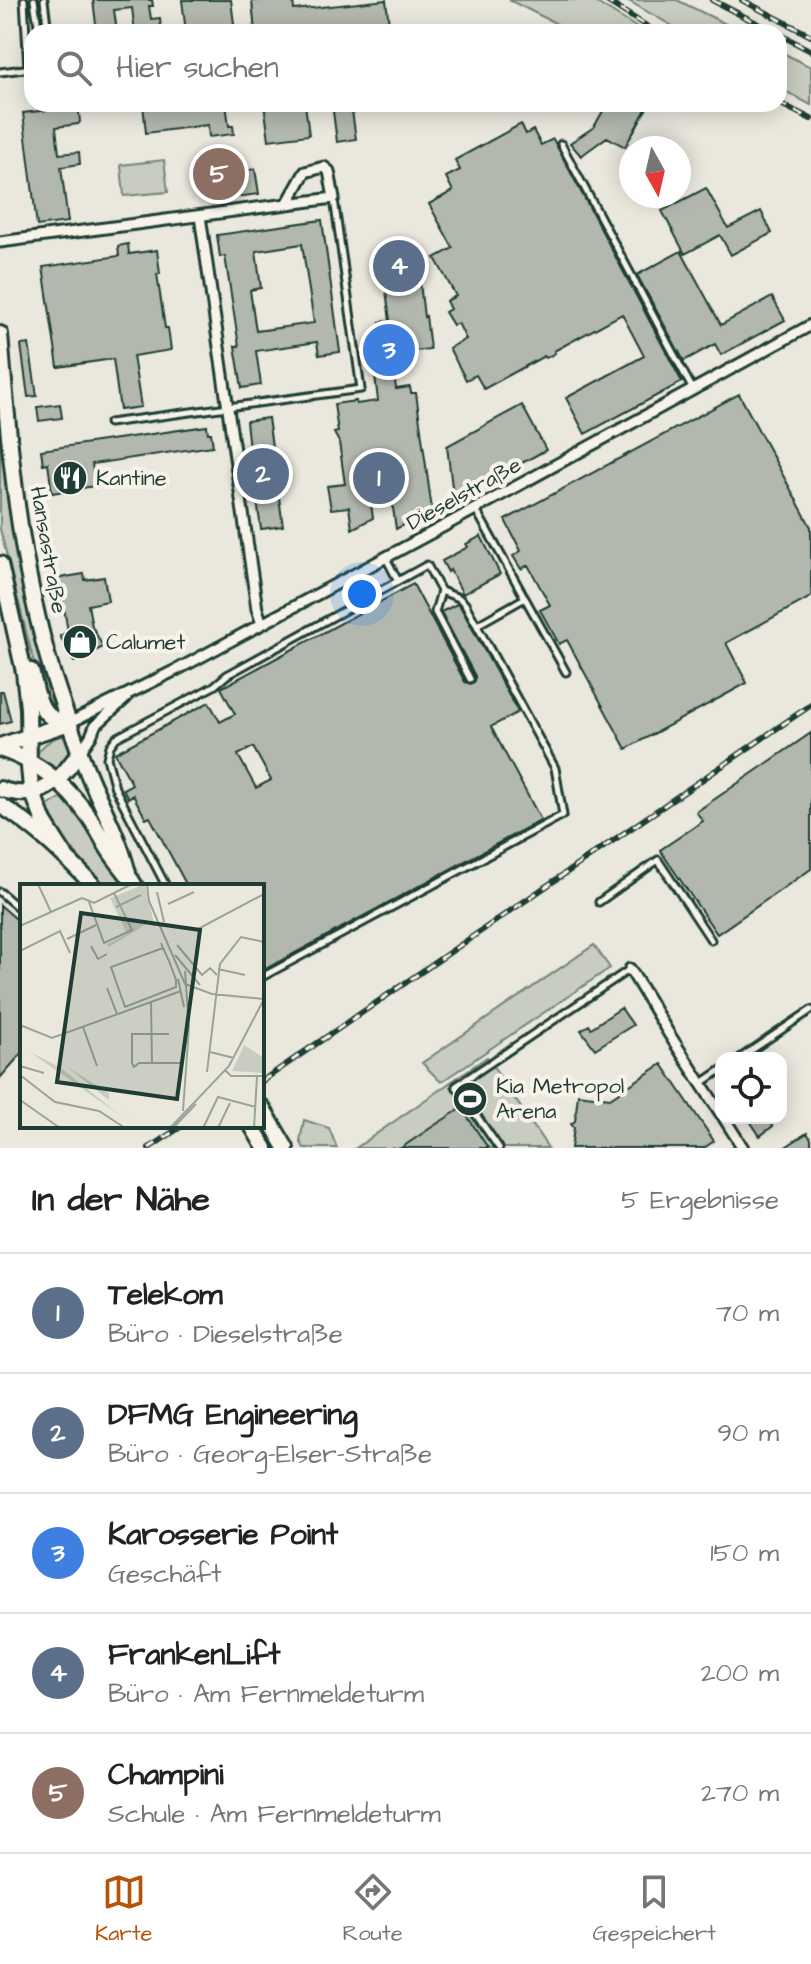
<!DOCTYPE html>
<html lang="de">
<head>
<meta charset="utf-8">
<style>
	body { margin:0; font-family:"Architects Daughter",sans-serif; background:#f2f2f2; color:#222 }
	.controls { position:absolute; right:24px; bottom:24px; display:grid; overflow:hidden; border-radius:16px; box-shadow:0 4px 20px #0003 }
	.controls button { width:72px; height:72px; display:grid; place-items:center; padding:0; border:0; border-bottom:2px solid #e0e0e0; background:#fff; color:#222; font:40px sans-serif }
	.compass { position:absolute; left:619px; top:136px; width:72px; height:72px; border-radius:50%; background:#fff; box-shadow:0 4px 20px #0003; rotate:172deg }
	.you { position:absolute; left:362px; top:594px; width:28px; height:28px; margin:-20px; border:6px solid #fff; border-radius:50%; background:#1a73e8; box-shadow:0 0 0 12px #1a73e833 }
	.badge { display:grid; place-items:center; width:52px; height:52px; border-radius:50%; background:#b45309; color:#fff; font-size:26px; font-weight:700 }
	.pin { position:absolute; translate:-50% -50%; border:4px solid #fff; box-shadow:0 2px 8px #0006 }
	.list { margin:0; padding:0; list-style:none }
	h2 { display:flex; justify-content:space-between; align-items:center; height:104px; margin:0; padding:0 32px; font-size:34px }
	h2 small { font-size:26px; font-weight:400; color:#767676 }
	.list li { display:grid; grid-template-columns:52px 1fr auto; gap:24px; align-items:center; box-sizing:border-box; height:120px; padding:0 32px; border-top:2px solid #e0e0e0 }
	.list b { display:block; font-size:30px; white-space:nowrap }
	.list p { margin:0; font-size:26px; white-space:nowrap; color:#767676 }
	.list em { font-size:26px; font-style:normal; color:#767676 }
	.icon { flex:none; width:44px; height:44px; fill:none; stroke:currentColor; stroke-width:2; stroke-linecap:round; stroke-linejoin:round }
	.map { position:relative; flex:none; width:811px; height:1148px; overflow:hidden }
	.search { position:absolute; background:#fff; box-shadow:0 4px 20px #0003; left:24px; right:24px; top:24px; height:88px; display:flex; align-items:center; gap:20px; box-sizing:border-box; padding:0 28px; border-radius:24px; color:#767676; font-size:30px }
	.sheet { height:704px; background:#fff }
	nav { display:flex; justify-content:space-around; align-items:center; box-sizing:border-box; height:112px; border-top:2px solid #e0e0e0; background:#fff; font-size:22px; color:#767676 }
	nav a { display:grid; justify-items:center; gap:4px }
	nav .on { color:#b45309 }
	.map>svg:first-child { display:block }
	.green { fill:#c8ccc1; stroke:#74847a; stroke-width:2 }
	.building { fill:#b2b8ae; stroke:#1f3d34; stroke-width:2; fill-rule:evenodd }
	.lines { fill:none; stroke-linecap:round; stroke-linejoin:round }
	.service-casing { stroke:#1f3d34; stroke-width:11 }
	.minor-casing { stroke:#1f3d34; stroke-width:15 }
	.primary-casing { stroke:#1f3d34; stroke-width:20 }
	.service { stroke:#f7f3e8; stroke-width:5 }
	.minor { stroke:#f7f3e8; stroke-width:9 }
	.primary { stroke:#f7f3e8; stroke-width:14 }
	.rail-casing { stroke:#1f3d34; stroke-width:6 }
	.rail { stroke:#f7f3e8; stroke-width:3; stroke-dasharray:9; stroke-linecap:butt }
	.labels { text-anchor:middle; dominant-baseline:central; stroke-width:8; stroke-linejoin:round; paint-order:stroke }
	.poi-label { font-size:22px; fill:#1f3d34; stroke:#f7f3e8; text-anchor:start }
	.street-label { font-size:22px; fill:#1f3d34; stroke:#f7f3e8 }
	.inset-road { fill:none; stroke:#99a499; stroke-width:2 }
	.view { fill:#1f3d34; fill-opacity:0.15; stroke:#1f3d34; stroke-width:4 }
	.inset-edge { fill:none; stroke:#1f3d34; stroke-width:4 }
</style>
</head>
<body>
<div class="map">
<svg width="811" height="1148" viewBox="0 0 811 1148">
	<rect width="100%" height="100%" fill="#eae8dd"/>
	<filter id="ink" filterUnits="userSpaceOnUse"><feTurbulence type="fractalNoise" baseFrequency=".0125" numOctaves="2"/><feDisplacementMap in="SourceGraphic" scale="16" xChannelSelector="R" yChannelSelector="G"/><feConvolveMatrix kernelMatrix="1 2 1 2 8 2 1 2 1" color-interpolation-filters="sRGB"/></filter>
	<g filter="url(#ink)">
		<path class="green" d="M509 0H592L644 32H573Z
			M627 0H677L742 32H683Z
			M779 51 811 67V105L779 88Z
			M164 160 168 192 124 196 121 165Z
			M0 398 57 704 48 708 40 686 0 529Z
			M60 736 67 738C73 751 66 759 58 770L35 757C41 746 48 740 60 736Z
			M65 795C87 823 107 854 123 886H103L67 843 46 807Z
			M594 945 610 968 441 1082 422 1063Z
			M487 1057 548 1148H356Z
			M304 1120 329 1128 337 1148H304L300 1141Z"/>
		<path class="building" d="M93 0H152L153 6H149L151 19 160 18 161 32H135L132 8 114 10 117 32H97Z
			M182 0H231L235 32H186Z
			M262 0H293L294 10 386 0 390 32H255L252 1Z
			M57 104H78L80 122 78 124 56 127 59 154 79 152 80 164 61 167 68 222 37 226 23 113 57 109Z
			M143 104H226L229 126H233L234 134 209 137 208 125 146 133Z
			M264 104H305L309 135 269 140Z
			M332 104H351L356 139 337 142Z
			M607 104H649L625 147 607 137 581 156 570 143 594 127Z
			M521 124 526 134 533 130 541 145 553 139 682 382 585 434 566 398 644 356 622 314 554 351 555 353 546 358 544 356 484 389 476 375 466 380 449 348 466 339 458 323 453 325 445 312 450 309 446 301 456 296 435 258 453 248 429 204 453 191 446 177 460 170 455 160Z
			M255 169 259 194 207 201 206 190 199 191 197 177Z
			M706 188 728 228 761 211 772 233 731 255 720 235 685 254 662 211Z
			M322 220 340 352 319 355 317 342 256 351 261 385 242 388 235 346H239L225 256 220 257 217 235ZM302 244 314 323 256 331 250 290 261 288 256 251Z
			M128 244 129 254 157 250 160 274H157L165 328H168L171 350 133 356 141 407 120 410 113 359 58 367 43 267 119 256 118 246Z
			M416 248 424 317 426 316 430 349 384 355 380 322 390 321 381 252Z
			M681 251 721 325 772 297 785 320 721 355 715 344 684 361 637 275Z
			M29 344 37 396 28 397 21 345Z
			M394 372 396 389 410 387 411 393H416L432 510 396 529 392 501 371 504 373 518 352 529 349 507 331 509 327 486 345 484 339 442 334 433 338 432 334 404 356 401V404L378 401 375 375Z
			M739 394 811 527V597L726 643 747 683 626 749 567 640 559 644 540 610 550 605 528 565 521 569 513 556 521 551 505 520Z
			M60 404 62 418 39 421 37 407Z
			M522 405 546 450 479 486 481 496 464 504 453 495 447 446Z
			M268 418 283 526 261 529 256 494 254 495 246 421Z
			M207 426 208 433H211L213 446 92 464 95 486 52 493 48 463 43 464 41 450Z
			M481 536 500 574 463 594 450 570 448 572 442 561 468 547 466 544Z
			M84 574 85 580 104 577 108 601 88 605 92 626 103 647 74 662 60 636 68 632 59 578Z
			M413 584 465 682 471 684 475 681V676L441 612 457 604 460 606 518 712 491 727 541 820 262 971V886H187L150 817 146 819 133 795 128 798 123 789 132 784 115 753 209 702 220 722 235 714 221 688ZM253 747 271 780 256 788 238 755Z
			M0 691H3L11 721 0 724Z
			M811 733V869L717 934 660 850 703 821 696 812Z
			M0 905 22 924V1053L0 1078Z
			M621 1008 633 1025 595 1049 581 1030 589 1025 591 1028Z
			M662 1064 714 1141 704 1148H571L574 1128 571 1124 575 1121 578 1094 610 1098Z
			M462 1108 488 1148H401L432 1127Z
			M748 1118H768L773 1126 760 1136Z
			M807 1133 811 1139V1148H784Z"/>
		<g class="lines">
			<g class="service-casing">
				<path id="service" d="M24 0 28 68
					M34 0 39 32
					M44 0 48 32
					M0 72 32 68
					M561 144 692 388
					M109 423 361 389 334 199
					M476 510 566 672
					M386 558 398 581
					M441 591 435 612 470 679
					M477 625 525 598
					M166 886 115 788 107 758 110 746 116 738 214 686 227 675 427 565 441 591 459 598 465 604 555 768 563 815 262 977
					M0 892 22 911
					M599 902 658 860 711 940
					M740 1058 811 1010
					M702 1083 721 1070
					M499 1148 456 1086 630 969"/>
			</g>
			<g class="minor-casing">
				<path id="minor" d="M200 216 257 609 262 624
					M0 242 287 204 305 172 324 167 329 171 334 198 287 204
					M69 723 182 667 446 525 811 325
					M80 752 91 736 95 726 126 698
					M630 969 669 1034 721 1114
					M724 1118 743 1148"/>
			</g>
			<g class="primary-casing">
				<path id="primary" d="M0 334C9 449 19 564 53 675 65 712 77 748 92 783 106 814 120 841 128 873
					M0 564 24 672 28 708 29 767 31 788 44 822 65 855
					M31 671C38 696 38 720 69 723
					M0 746 69 723
					M0 749C37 761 67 785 89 817 97 828 102 839 109 850 117 863 128 873 135 886
					M0 789C41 803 58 782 80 752
					M0 805C36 827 65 856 94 886
					M262 1107 286 1148
					M252 1126 265 1148"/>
			</g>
			<use href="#service" class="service"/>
			<use href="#minor" class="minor"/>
			<use href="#primary" class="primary"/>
			<g class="rail-casing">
				<path id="rail" d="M605 0 656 32
					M712 0 774 32
					M742 0 811 36
					M779 34 811 51
					M779 103 811 119
					M262 1081 811 705
					M149 1148 182 1126"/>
			</g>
			<use href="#rail" class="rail"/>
		</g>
	</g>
	<defs>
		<g id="restaurant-disc" transform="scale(1.8)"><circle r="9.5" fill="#1f3d34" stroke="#f7f3e8"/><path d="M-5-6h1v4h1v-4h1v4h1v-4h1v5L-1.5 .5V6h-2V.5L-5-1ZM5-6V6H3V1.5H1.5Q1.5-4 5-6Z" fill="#fff"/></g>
		<g id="shop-disc" transform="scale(1.8)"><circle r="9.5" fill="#1f3d34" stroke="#f7f3e8"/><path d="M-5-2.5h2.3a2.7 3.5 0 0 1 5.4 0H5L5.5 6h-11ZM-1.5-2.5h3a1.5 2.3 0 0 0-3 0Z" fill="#fff"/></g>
		<g id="stadium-disc" transform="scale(1.8)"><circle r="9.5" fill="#1f3d34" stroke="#f7f3e8"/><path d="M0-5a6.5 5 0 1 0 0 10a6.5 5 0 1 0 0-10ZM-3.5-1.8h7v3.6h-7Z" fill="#fff"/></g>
	</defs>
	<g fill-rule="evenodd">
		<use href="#restaurant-disc" x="70" y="478"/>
		<use href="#shop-disc" x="80" y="642"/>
		<use href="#stadium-disc" x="470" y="1099"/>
	</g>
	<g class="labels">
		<g class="poi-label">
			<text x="96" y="478">Kantine</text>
			<text x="106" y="642">Calumet</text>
			<text x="496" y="1086">Kia Metropol<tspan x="496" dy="25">Arena</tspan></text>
		</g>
		<g class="street-label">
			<text transform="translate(464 494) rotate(-29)">Dieselstraße</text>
			<text transform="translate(48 550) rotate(80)">Hansastraße</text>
		</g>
	</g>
	<g transform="translate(20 884)">
		<rect width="244" height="244" fill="#eae8dd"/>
		<path d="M125 0 135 44 130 38 89 63 87 60 107 50 90 14ZM224 161 244 174V189L212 187ZM10 168 41 184 101 232 60 203ZM47 183 89 209V216L124 244Z" fill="#c8ccc1"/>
		<path class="inset-road" d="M18 0 31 28M127 0 129 17 165 100 192 110 244 115M137 8 144 38M62 14 74 19 112 0M69 18 84 59 112 46 94 9M148 20 174 8M96 23 121 11M0 42 62 14M178 45 244 10M47 55 76 41M141 59 143 64 149 77 156 96V103L105 123 91 83 143 64M157 61 182 91 190 84 197 91M71 62 78 75 87 70M0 67 40 47 50 69M155 71 180 101M198 85 225 91M158 95 164 123M87 104 97 130M131 117 132 179M0 141 32 154 161 107M63 143 77 182M190 168 214 174M112 179V150H149M112 179 114 183 119 179H163M0 182 24 189M205 186 211 192H244M187 188 200 80 221 53 244 58M0 191 35 218 79 227 105 244M0 216 40 244M163 227 169 143 165 87M150 244 209 182 244 115M153 244 176 220M183 244 198 213 236 223M198 244 210 219M234 244 237 192"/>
		<path class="view" d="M61 29 180 46 157 215 37 198Z"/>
		<rect width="244" height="244" class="inset-edge"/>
	</g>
</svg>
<div class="controls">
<button><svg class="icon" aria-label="locate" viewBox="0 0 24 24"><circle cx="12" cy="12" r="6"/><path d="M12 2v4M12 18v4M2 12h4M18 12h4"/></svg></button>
</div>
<svg class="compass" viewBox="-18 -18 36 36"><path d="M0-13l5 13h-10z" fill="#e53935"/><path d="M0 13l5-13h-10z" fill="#767676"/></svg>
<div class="you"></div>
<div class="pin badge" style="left:379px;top:478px;background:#5c6f8a">1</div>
<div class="pin badge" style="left:263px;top:474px;background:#5c6f8a">2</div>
<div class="pin badge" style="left:389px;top:350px;background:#3f7fe0">3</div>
<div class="pin badge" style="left:399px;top:266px;background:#5c6f8a">4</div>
<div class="pin badge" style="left:219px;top:174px;background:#8d6e63">5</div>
<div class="search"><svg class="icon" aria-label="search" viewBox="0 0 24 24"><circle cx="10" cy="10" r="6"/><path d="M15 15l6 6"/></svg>Hier suchen</div>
</div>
<section class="sheet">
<h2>In der Nähe<small>5 Ergebnisse</small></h2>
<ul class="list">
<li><span class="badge" style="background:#5c6f8a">1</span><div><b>Telekom</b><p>Büro · Dieselstraße</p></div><em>70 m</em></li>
<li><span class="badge" style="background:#5c6f8a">2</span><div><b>DFMG Engineering</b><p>Büro · Georg-Elser-Straße</p></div><em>90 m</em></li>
<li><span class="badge" style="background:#3f7fe0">3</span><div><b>Karosserie Point</b><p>Geschäft</p></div><em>150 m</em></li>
<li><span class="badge" style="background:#5c6f8a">4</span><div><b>FrankenLift</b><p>Büro · Am Fernmeldeturm</p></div><em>200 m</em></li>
<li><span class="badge" style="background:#8d6e63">5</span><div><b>Champini</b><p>Schule · Am Fernmeldeturm</p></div><em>270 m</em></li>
</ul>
</section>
<nav>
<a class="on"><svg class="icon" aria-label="map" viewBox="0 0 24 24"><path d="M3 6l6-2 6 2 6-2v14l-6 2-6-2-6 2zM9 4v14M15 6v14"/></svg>Karte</a>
<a><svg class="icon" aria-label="directions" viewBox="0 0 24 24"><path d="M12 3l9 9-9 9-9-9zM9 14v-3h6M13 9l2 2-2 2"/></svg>Route</a>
<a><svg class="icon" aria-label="saved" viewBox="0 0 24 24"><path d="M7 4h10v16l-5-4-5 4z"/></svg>Gespeichert</a>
</nav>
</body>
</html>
